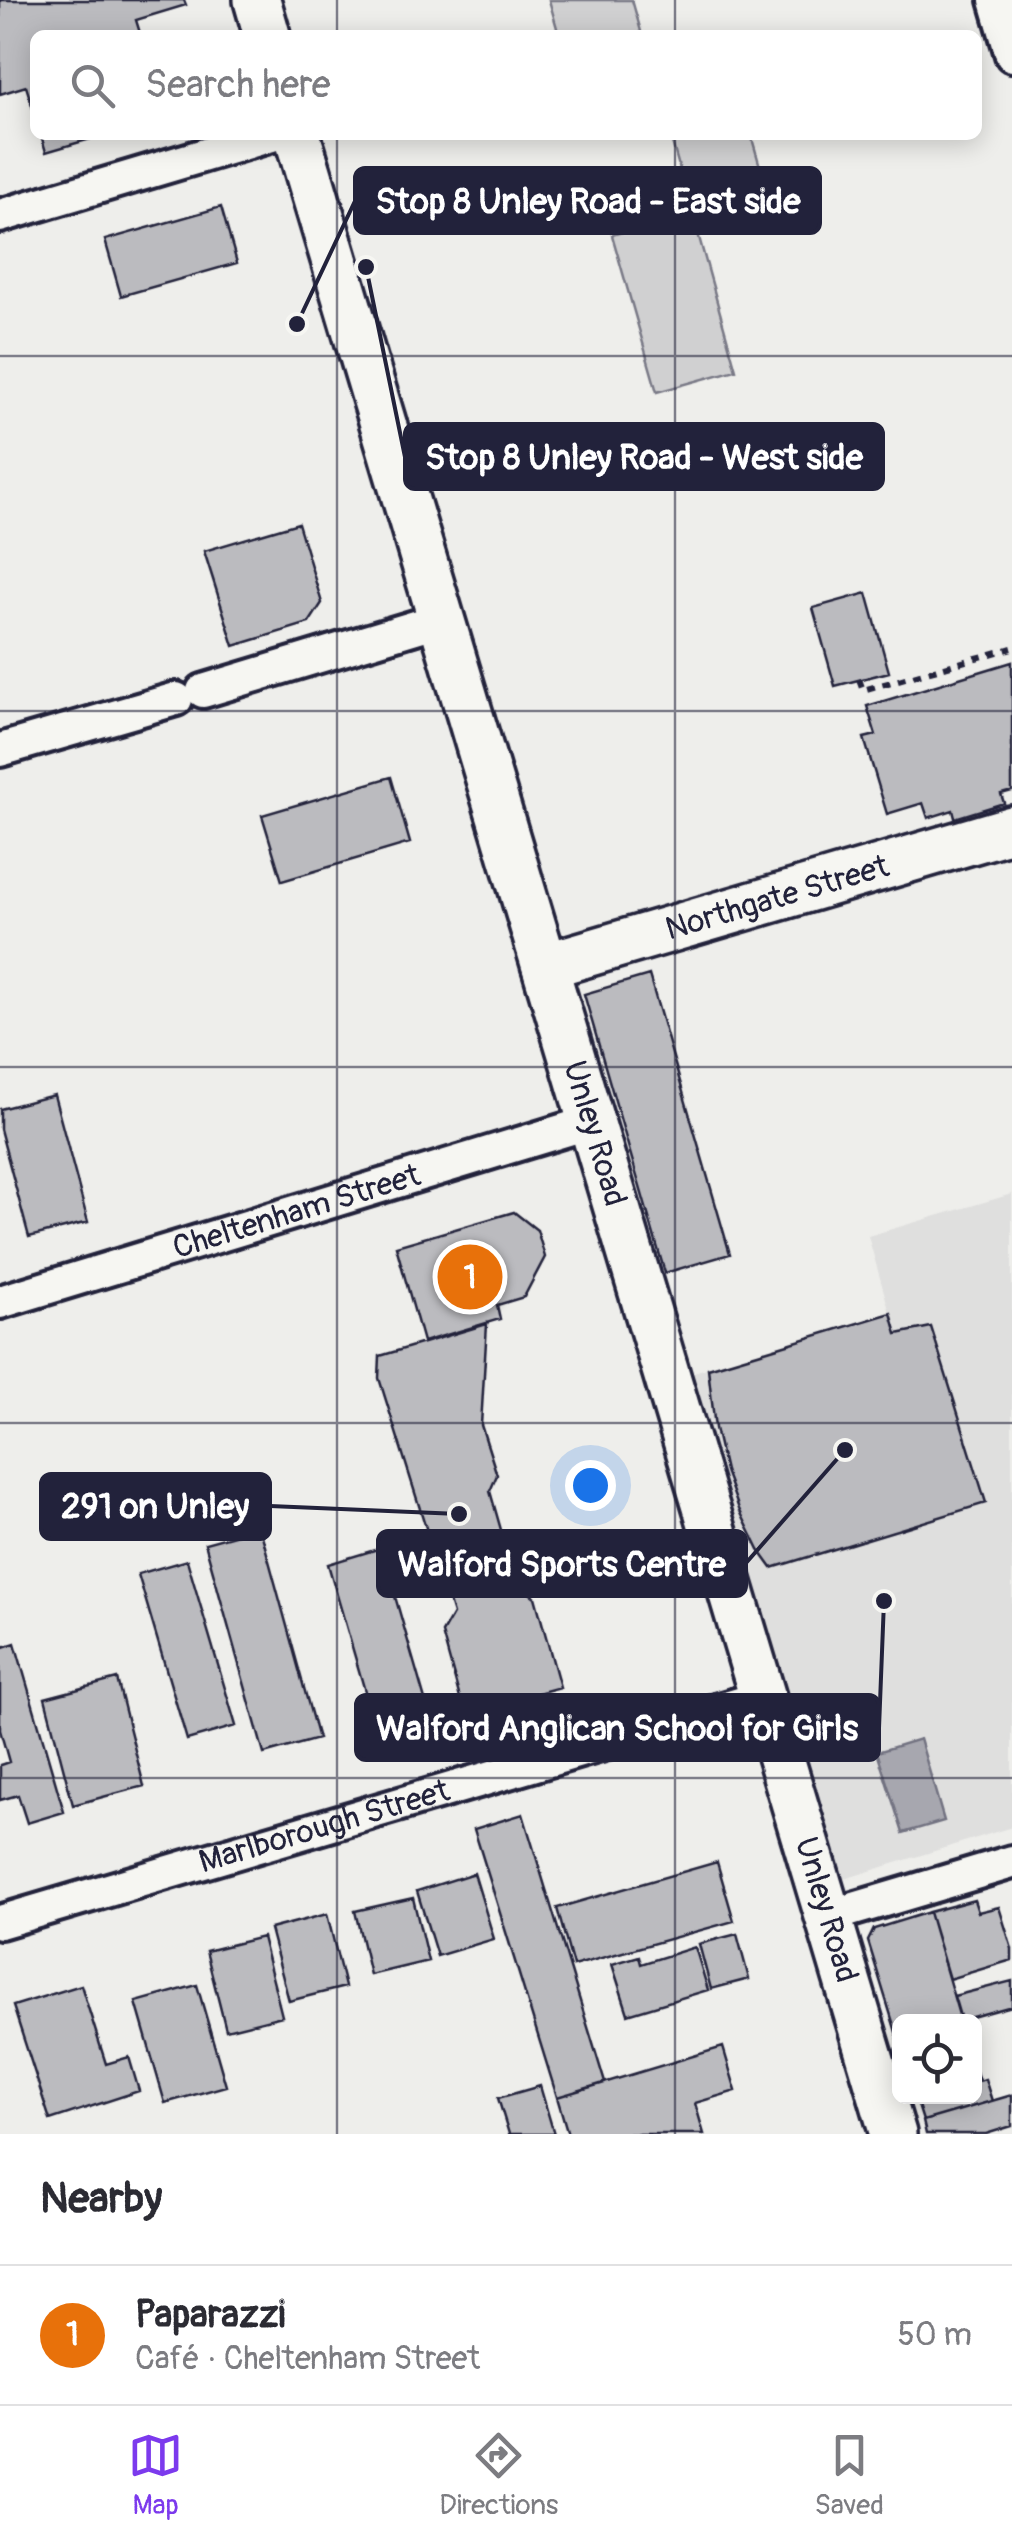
<!DOCTYPE html>
<html lang="en">
<head>
<meta charset="utf-8">
<style>
	body { margin:0; font-family:Pangolin,sans-serif; background:#f2f2f3; color:#2b2b33 }
	.controls { position:absolute; right:30px; bottom:30px; display:grid; overflow:hidden; border-radius:15px; box-shadow:0 5px 25px #0003 }
	.controls button { width:90px; height:90px; display:grid; place-items:center; padding:0; border:0; border-bottom:2px solid #e1e1e2; background:#fff; color:#2b2b33; font:50px sans-serif }
	.you { position:absolute; left:590px; top:1485px; width:35px; height:35px; margin:-25px; border:8px solid #fff; border-radius:50%; background:#1a73e8; box-shadow:0 0 0 15px #1a73e833 }
	.badge { display:grid; place-items:center; width:65px; height:65px; border-radius:50%; background:#7c3aed; color:#fff; font-size:32px; font-weight:700 }
	.pin { position:absolute; translate:-50% -50%; border:5px solid #fff; box-shadow:0 2px 10px #0006 }
	.list { margin:0; padding:0; list-style:none }
	h2 { display:flex; justify-content:space-between; align-items:center; height:130px; margin:0; padding:0 40px; font-size:42px }
	h2 small { font-size:32px; font-weight:400; color:#7c7c81 }
	.list li { display:grid; grid-template-columns:65px 1fr auto; gap:30px; align-items:center; box-sizing:border-box; height:140px; padding:0 40px; border-top:2px solid #e1e1e2 }
	.list b { display:block; font-size:38px; white-space:nowrap }
	.list p { margin:0; font-size:32px; white-space:nowrap; color:#7c7c81 }
	.list em { font-size:32px; font-style:normal; color:#7c7c81 }
	.icon { flex:none; width:55px; height:55px; fill:none; stroke:currentColor; stroke-width:2; stroke-linecap:round; stroke-linejoin:round }
	.map { position:relative; flex:none; width:1012px; height:2134px; overflow:hidden }
	.search { position:absolute; background:#fff; box-shadow:0 5px 25px #0003; left:30px; right:30px; top:30px; height:110px; display:flex; align-items:center; gap:25px; box-sizing:border-box; padding:0 35px; border-radius:15px; color:#7c7c81; font-size:38px }
	.sheet { height:270px; background:#fff }
	nav { display:flex; justify-content:space-around; align-items:center; box-sizing:border-box; height:140px; border-top:2px solid #e1e1e2; background:#fff; font-size:28px; color:#7c7c81 }
	nav a { display:grid; justify-items:center; gap:5px }
	nav .on { color:#7c3aed }
	.map>svg:first-child { display:block }
	.built { fill:#dfdfde }
	.green { fill:#d0d0d1; stroke:#797986; stroke-width:2.5 }
	.water { fill:#a7a7af; stroke:#727281; stroke-width:2.5 }
	.building { fill:#bbbbbf; stroke:#22223b; stroke-width:2.5 }
	.lines { fill:none; stroke-linecap:round; stroke-linejoin:round }
	.minor-casing { stroke:#22223b; stroke-width:40 }
	.secondary-casing { stroke:#22223b; stroke-width:52 }
	.path { stroke:#22223b; stroke-width:6; stroke-dasharray:8 8; stroke-linecap:butt }
	.minor { stroke:#f6f6f2; stroke-width:32 }
	.secondary { stroke:#f6f6f2; stroke-width:45 }
	.grid { fill:none; stroke:#22223b; stroke-width:2.5; stroke-opacity:0.55 }
	.labels { text-anchor:middle; dominant-baseline:central; stroke-width:10; stroke-linejoin:round; paint-order:stroke }
	.street-label { font-size:32px; fill:#22223b; stroke:#f6f6f2 }
	.leader { fill:none; stroke:#22223b; stroke-width:4 }
	.callout-dot { fill:#22223b; stroke:#f6f6f2; stroke-width:4 }
	.callout { fill:#22223b; stroke:#22223b; stroke-width:4 }
	.callout-label { font-size:35px; text-anchor:middle; font-weight:bold; fill:#fff }
</style>
</head>
<body>
<div class="map">
<svg width="1012" height="2134" viewBox="0 0 1012 2134">
	<rect width="100%" height="100%" fill="#eeeeeb"/>
	<filter id="ink" filterUnits="userSpaceOnUse"><feTurbulence type="fractalNoise" baseFrequency=".01" numOctaves="2"/><feDisplacementMap in="SourceGraphic" scale="20" xChannelSelector="R" yChannelSelector="G"/><feConvolveMatrix kernelMatrix="1 2 1 2 8 2 1 2 1" color-interpolation-filters="sRGB"/></filter>
	<g filter="url(#ink)">
		<path class="built" d="M1012 1194V1827L841 1880 687 1374 890 1313 868 1236Z"/>
		<path class="green" d="M549 0H632L642 35H559Z
			M670 135H751L763 177 688 198Z
			M692 212 736 370 657 392 612 235Z"/>
		<path class="water" d="M920 1739 944 1821 903 1833 877 1752Z"/>
		<path class="building" d="M0 0H184L186 5 136 20 140 33 138 35H35V115L26 86 0 94Z
			M41 135H104L46 152Z
			M221 207 237 263 121 296 105 240Z
			M298 523 322 603 309 623 234 646 204 551Z
			M867 593 889 672 835 686 813 608Z
			M1012 662V791L1001 794 1004 803 955 818 953 810 928 818 923 803 887 814 864 738 876 735 867 706Z
			M391 777 410 843 282 881 262 815Z
			M649 975 730 1254 665 1273 584 994Z
			M54 1095 88 1222 29 1237 0 1129V1109Z
			M514 1212 537 1230 545 1257 524 1297 497 1305 500 1319 423 1342 396 1246Z
			M891 1313 897 1334 931 1327 986 1503 772 1568 759 1550 739 1509 725 1471 715 1428 708 1368Z
			M487 1324 481 1425 497 1475 490 1491 503 1537 513 1542 524 1589 535 1597 560 1687 464 1713 442 1633 453 1614 379 1378 380 1356Z
			M260 1528 318 1739 264 1754 205 1543Z
			M381 1548 429 1714 376 1729 328 1564Z
			M187 1560 236 1726 187 1740 138 1574Z
			M15 1643 64 1812 27 1823 18 1795 0 1800V1765L9 1762 0 1730V1648Z
			M117 1679 144 1786 73 1805 45 1698Z
			M523 1814 605 2083 557 2097 474 1829Z
			M717 1862 734 1921 573 1966 557 1908Z
			M474 1873 494 1939 437 1956 417 1891Z
			M413 1898 428 1961 370 1975 355 1911Z
			M974 1900 978 1912 999 1907 1012 1949V1960L949 1979 929 1912Z
			M929 1912 961 2022H900V2045L868 1941 874 1929Z
			M327 1914 345 1987 289 2001 270 1929Z
			M737 1934 749 1979 711 1989 699 1944Z
			M262 1937 282 2016 226 2030 206 1951Z
			M695 1947 708 1990 628 2014 612 1964 639 1956 641 1964Z
			M1012 1981V2006L961 2020 954 1996Z
			M81 1985 106 2064 129 2057 139 2091 50 2120 13 2006Z
			M197 1985 226 2086 165 2103 136 2002Z
			M723 2047 736 2091 695 2103 704 2134H568L557 2097Z
			M974 2065 979 2081 985 2079 992 2101 923 2121 915 2096H974Z
			M540 2086 554 2134H509L498 2098Z
			M1012 2095V2126L986 2134H926L923 2121Z"/>
		<g class="lines">
			<g class="minor-casing">
				<g id="minor">
					<path d="M996 0 1012 55"/>
					<path d="M0 216 272 135"/>
					<path d="M203 691 442 619"/>
					<path d="M0 750 176 699"/>
					<path id="s1" d="M0 1302 591 1122"/>
					<path d="M827 1917 1012 1862"/>
					<path id="s2" d="M0 1922 763 1697"/>
				</g>
			</g>
			<g class="secondary-casing">
				<g id="secondary">
					<path d="M257 0 267 35"/>
					<path id="s3" d="M297 135 893 2134"/>
					<path id="s4" d="M545 966 1012 829"/>
				</g>
			</g>
			<path class="path" d="M859 679 863 690 1012 648"/>
			<use href="#minor" class="minor"/>
			<use href="#secondary" class="secondary"/>
		</g>
	</g>
	<path class="grid" d="M337 0V35M675 0V35M337 135V2134M675 135V2134M0 356H1012M0 711H1012M0 1067H1012M0 1423H1012M0 1778H1012"/>
	<g class="labels">
		<g class="street-label">
			<text stroke="none"><textPath href="#s4" startOffset="242">Northgate Street</textPath></text>
			<text stroke="none"><textPath href="#s3" startOffset="1042">Unley Road</textPath></text>
			<text stroke="none"><textPath href="#s1" startOffset="310">Cheltenham Street</textPath></text>
			<text stroke="none"><textPath href="#s2" startOffset="338">Marlborough Street</textPath></text>
			<text stroke="none"><textPath href="#s3" startOffset="1852">Unley Road</textPath></text>
		</g>
	</g>
	<path class="leader" d="M297 324L355 201M366 267L405 457M459 1514L270 1506M845 1450L746 1563M884 1601L879 1728"/>
	<g class="callout-dot">
		<circle cx="297" cy="324" r="10"/>
		<circle cx="366" cy="267" r="10"/>
		<circle cx="459" cy="1514" r="10"/>
		<circle cx="845" cy="1450" r="10"/>
		<circle cx="884" cy="1601" r="10"/>
	</g>
	<g class="callout">
		<rect x="355" y="168" width="465" height="65" rx="10"/>
		<rect x="405" y="424" width="478" height="65" rx="10"/>
		<rect x="41" y="1474" width="229" height="65" rx="10"/>
		<rect x="378" y="1531" width="368" height="65" rx="10"/>
		<rect x="356" y="1695" width="523" height="65" rx="10"/>
	</g>
	<g class="callout-label">
		<text x="588" y="213">Stop 8 Unley Road - East side</text>
		<text x="644" y="469">Stop 8 Unley Road - West side</text>
		<text x="155" y="1518">291 on Unley</text>
		<text x="562" y="1576">Walford Sports Centre</text>
		<text x="617" y="1740">Walford Anglican School for Girls</text>
	</g>
</svg>
<div class="controls">
<button><svg class="icon" aria-label="locate" viewBox="0 0 24 24"><circle cx="12" cy="12" r="6"/><path d="M12 2v4M12 18v4M2 12h4M18 12h4"/></svg></button>
</div>
<div class="you"></div>
<div class="pin badge" style="left:470px;top:1277px;background:#e8710a">1</div>
<div class="search"><svg class="icon" aria-label="search" viewBox="0 0 24 24"><circle cx="10" cy="10" r="6"/><path d="M15 15l6 6"/></svg>Search here</div>
</div>
<section class="sheet">
<h2>Nearby<small></small></h2>
<ul class="list">
<li><span class="badge" style="background:#e8710a">1</span><div><b>Paparazzi</b><p>Café · Cheltenham Street</p></div><em>50 m</em></li>
</ul>
</section>
<nav>
<a class="on"><svg class="icon" aria-label="map" viewBox="0 0 24 24"><path d="M3 6l6-2 6 2 6-2v14l-6 2-6-2-6 2zM9 4v14M15 6v14"/></svg>Map</a>
<a><svg class="icon" aria-label="directions" viewBox="0 0 24 24"><path d="M12 3l9 9-9 9-9-9zM9 14v-3h6M13 9l2 2-2 2"/></svg>Directions</a>
<a><svg class="icon" aria-label="saved" viewBox="0 0 24 24"><path d="M7 4h10v16l-5-4-5 4z"/></svg>Saved</a>
</nav>
</body>
</html>
